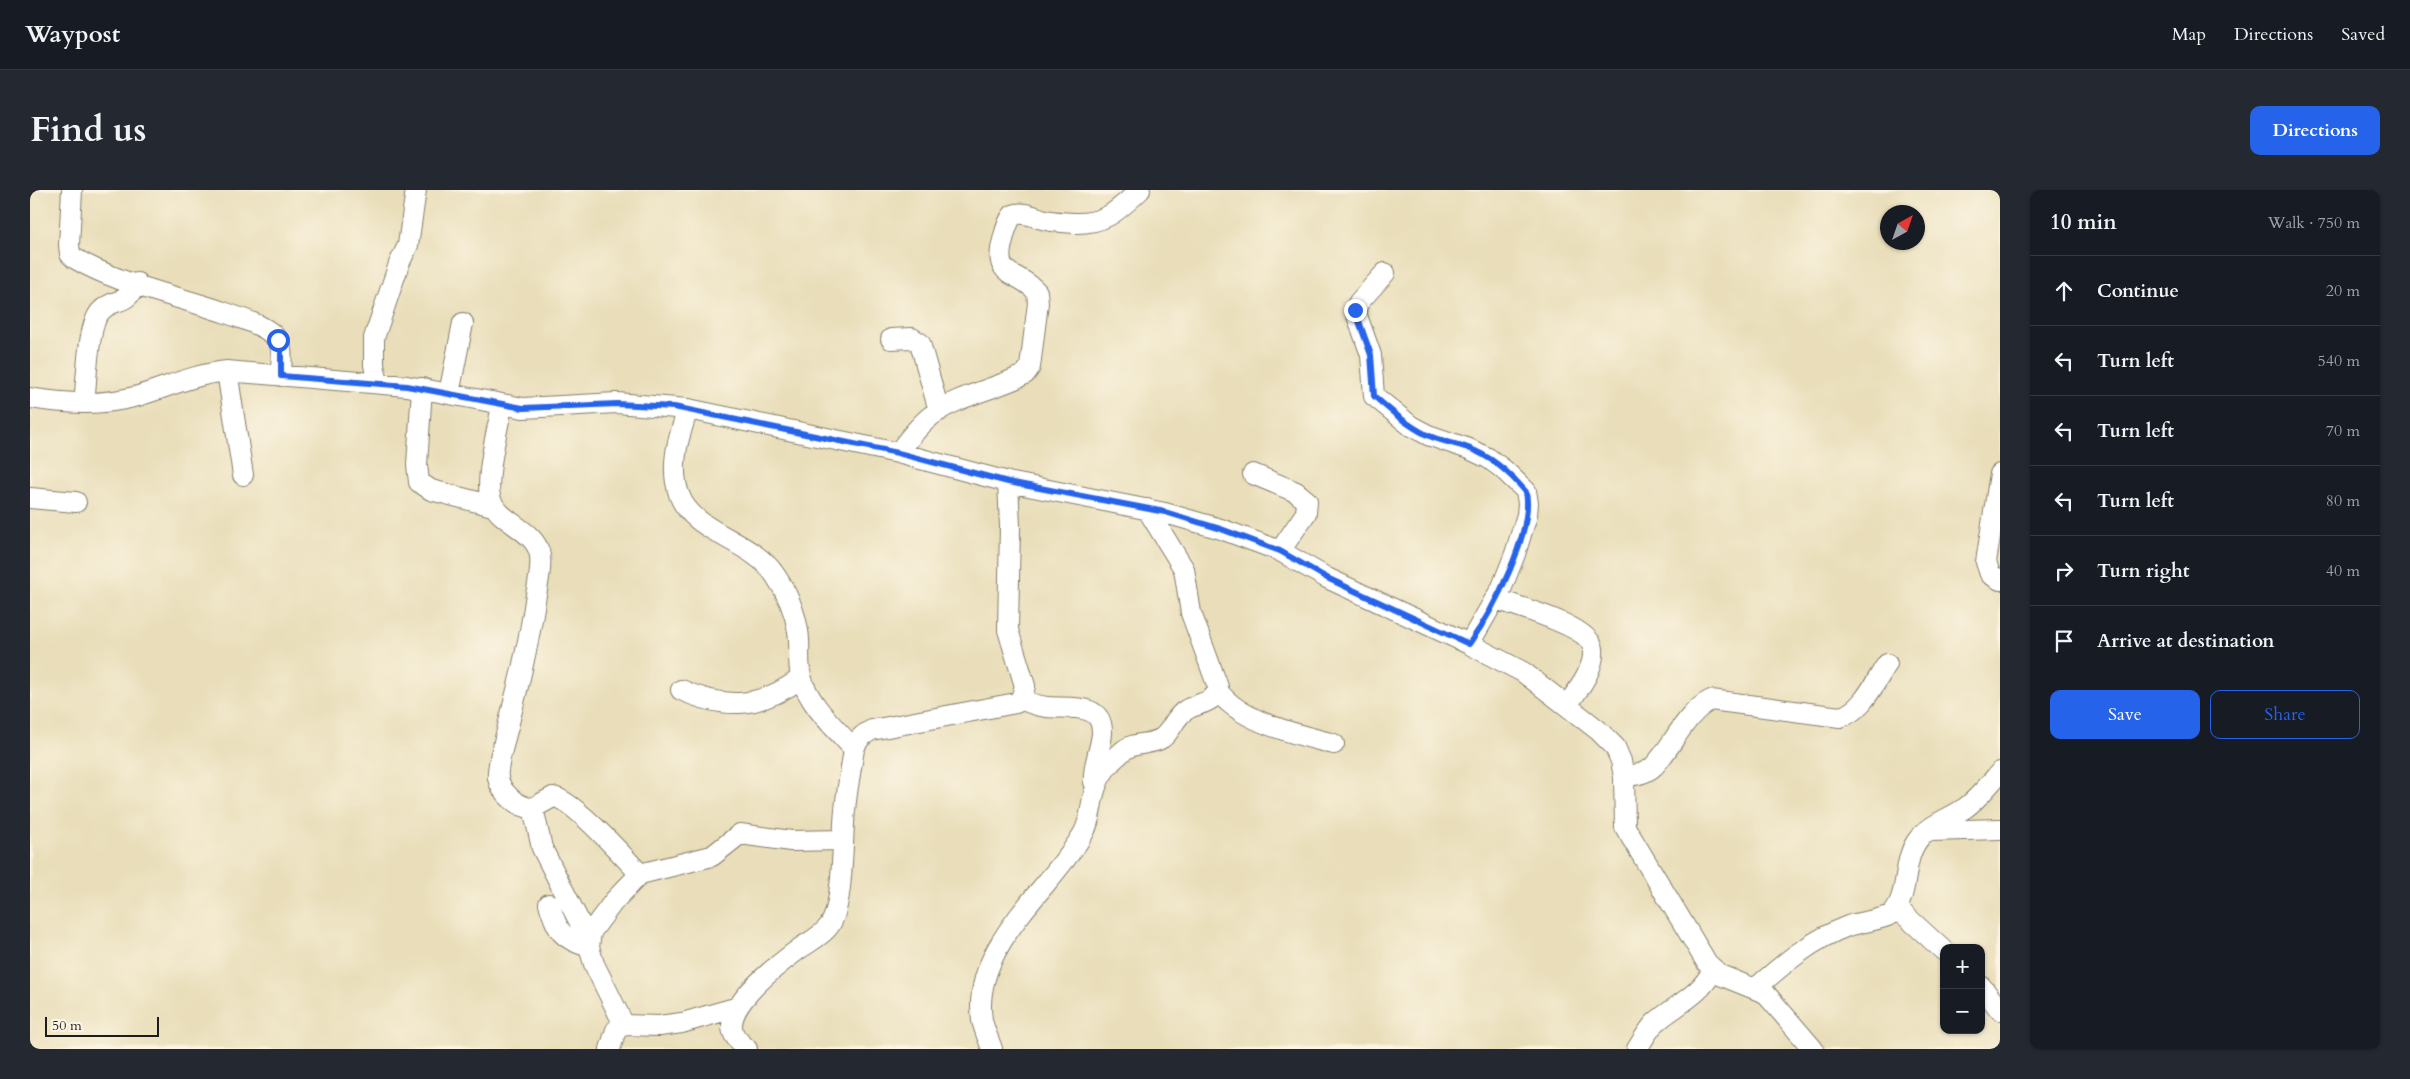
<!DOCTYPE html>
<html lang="en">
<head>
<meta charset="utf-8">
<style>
	body { margin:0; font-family:Cardo,serif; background:#242831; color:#f1f3f6 }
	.controls { position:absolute; right:15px; bottom:15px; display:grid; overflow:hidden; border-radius:10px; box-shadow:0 1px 4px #0004 }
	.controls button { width:45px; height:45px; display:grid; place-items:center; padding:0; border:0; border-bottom:1px solid #363941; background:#171b24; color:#f1f3f6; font:25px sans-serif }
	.compass { position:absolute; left:1850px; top:15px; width:45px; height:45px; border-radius:50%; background:#171b24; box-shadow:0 1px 4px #0004; rotate:40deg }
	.scale { position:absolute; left:15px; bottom:12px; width:114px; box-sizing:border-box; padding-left:5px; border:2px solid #1c1c1c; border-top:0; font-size:14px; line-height:18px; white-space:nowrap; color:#1c1c1c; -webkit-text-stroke:4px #fcf5e5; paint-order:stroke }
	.stop { position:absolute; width:15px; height:15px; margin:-11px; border:4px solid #2563eb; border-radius:50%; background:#fff }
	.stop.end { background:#2563eb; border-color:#fff; box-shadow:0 1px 5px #0008 }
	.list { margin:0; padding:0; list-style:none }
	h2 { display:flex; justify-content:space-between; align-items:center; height:65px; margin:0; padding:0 20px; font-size:21px }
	h2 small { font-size:16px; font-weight:400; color:#9ea1a6 }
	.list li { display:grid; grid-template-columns:32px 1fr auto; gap:15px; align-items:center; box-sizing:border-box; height:70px; padding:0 20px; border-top:1px solid #363941 }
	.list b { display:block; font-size:19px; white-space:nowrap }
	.list em { font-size:16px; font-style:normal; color:#9ea1a6 }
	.actions { display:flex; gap:10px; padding:15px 20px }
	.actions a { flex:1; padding:11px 0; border:1px solid #2563eb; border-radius:10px; text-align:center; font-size:18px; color:#2563eb }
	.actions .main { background:#2563eb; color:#fff }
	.icon { flex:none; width:28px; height:28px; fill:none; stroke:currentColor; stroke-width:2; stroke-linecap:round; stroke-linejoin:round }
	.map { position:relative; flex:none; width:1970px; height:859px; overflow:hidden; border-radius:10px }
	header { display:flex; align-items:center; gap:30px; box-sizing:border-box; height:70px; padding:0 25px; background:#171b24; border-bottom:1px solid #363941 }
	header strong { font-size:24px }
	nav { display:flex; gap:28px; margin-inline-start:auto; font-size:18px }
	.intro { display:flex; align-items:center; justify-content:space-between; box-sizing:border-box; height:120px; padding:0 30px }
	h1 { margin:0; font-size:35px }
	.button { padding:12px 22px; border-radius:10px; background:#2563eb; color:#fff; font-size:18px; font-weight:700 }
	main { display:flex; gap:30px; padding:0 30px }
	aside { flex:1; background:#171b24; border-radius:10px; box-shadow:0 1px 4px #0004 }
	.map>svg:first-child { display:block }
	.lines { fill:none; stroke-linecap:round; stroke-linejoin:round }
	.minor-casing { stroke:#827d6a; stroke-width:22 }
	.minor { stroke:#fff; stroke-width:20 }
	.route { stroke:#2563eb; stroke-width:6 }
</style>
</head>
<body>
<header>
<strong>Waypost</strong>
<nav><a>Map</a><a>Directions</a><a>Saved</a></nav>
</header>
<div class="intro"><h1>Find us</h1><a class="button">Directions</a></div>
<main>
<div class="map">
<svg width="1970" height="859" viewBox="0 0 1970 859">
	<rect width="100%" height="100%" fill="#fcf5e5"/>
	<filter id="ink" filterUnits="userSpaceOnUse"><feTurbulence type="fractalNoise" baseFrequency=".02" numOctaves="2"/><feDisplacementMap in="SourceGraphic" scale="10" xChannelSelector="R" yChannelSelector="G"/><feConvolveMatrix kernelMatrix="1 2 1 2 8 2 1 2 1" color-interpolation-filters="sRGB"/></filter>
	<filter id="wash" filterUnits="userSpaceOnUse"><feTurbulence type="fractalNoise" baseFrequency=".0096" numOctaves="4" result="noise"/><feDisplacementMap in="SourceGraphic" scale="20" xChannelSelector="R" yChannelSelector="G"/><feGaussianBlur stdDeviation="1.12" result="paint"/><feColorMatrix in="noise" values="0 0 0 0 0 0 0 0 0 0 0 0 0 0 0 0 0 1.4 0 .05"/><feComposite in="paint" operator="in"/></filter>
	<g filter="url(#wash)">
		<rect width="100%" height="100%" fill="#e9deb9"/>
	</g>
	<g filter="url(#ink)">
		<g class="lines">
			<g class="minor-casing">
				<path id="minor" d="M42 0 39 55 40 64 44 68C87 94 148 106 196 123 212 129 236 135 247 149 254 158 251 175 251 186
					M1355 83 1329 112 1325 120 1341 165 1344 206 1381 236 1398 245 1439 259 1458 268 1473 279 1496 301 1498 313 1497 325 1485 364 1472 397 1439 454
					M861 149 882 148 890 153 909 221
					M197 181 213 285
					M348 193 344 175V148L369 74 378 55 386 0
					M392 198 387 275 389 292 401 300 463 316
					M419 204 433 133
					M0 208C35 214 73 216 108 206 138 197 165 184 197 181L377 196 493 218 587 213 658 219 868 263 978 292 1135 323 1191 339 1250 361 1297 388 1439 454 1493 482 1568 540 1585 557 1591 571 1594 587 1595 637 1677 773 1690 785 1735 803 1783 859
					M54 213C57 192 57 134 71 121 85 106 95 118 107 93
					M472 216C468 237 454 291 461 310 469 333 507 340 510 366 512 380 507 397 505 411 497 465 483 516 470 568 469 575 467 582 468 588 471 603 488 618 503 618L523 607C541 608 596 669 610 684
					M658 219C649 246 639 275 649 304 662 343 722 350 745 385 756 401 765 422 768 441 771 456 767 471 771 486 778 514 805 538 824 559
					M868 263C878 250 888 236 901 226 922 208 964 199 989 187L995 184 1000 177 1008 113 1007 102C988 80 962 89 973 50 975 42 977 32 983 25 993 21 1002 26 1012 29 1022 32 1033 32 1043 33 1076 34 1087 21 1110 0
					M1223 284 1266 302 1277 311 1276 323 1250 361
					M1970 284 1956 372 1960 384 1970 390
					M0 308 46 312
					M1466 409C1487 417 1561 436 1563 459 1565 479 1548 500 1537 515
					M651 500C696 520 731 518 771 488
					M1188 501C1212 533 1267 544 1304 554
					M991 509C999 513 1008 516 1017 517 1037 519 1073 511 1072 543 1071 559 1062 576 1064 592
					M1594 587C1604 585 1616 584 1624 576 1643 556 1655 523 1681 510L1810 527C1832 522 1845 492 1857 474
					M503 618 512 658 558 749
					M1900 641 1970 639
					M519 714C528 741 530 748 559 757
					M1867 718 1914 761
					M1951 796 1970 820
					M1726 798C1754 773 1783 749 1818 736 1833 731 1849 731 1862 724 1880 704 1872 672 1887 651 1898 635 1919 629 1935 618 1948 609 1959 595 1970 582
					M594 835 564 774 559 757 561 742 584 711 610 684 682 666 710 644 761 651 812 650
					M580 859 586 840 594 835 629 836 652 833 708 817
					M717 859C712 854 705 849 703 842 694 815 750 773 769 759 779 752 792 746 799 736 814 717 812 647 815 620 817 599 821 579 824 559 828 549 832 545 842 540L986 513 991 509 995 496 978 440 980 336 978 292
					M962 859C959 850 954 840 952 830 941 756 1020 700 1053 644 1062 629 1060 613 1066 597 1070 583 1082 570 1093 561 1104 551 1120 556 1132 548 1142 541 1145 526 1156 520 1167 513 1181 514 1188 501V497L1161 423 1154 379 1117 319
					M1607 859C1613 850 1618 840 1625 833 1645 815 1670 806 1683 780"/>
			</g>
			<use href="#minor" class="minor"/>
		</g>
	</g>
	<g class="lines" filter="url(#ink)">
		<path class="route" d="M248 150 251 158V186L377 196 493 218 587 214 644 217 868 263 978 292 1135 322 1191 339 1250 361 1297 388 1439 454C1463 421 1504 342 1496 302 1480 283 1461 266 1438 258 1424 253 1410 251 1397 245 1377 235 1360 220 1344 206L1341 165 1325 120"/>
	</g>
</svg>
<div class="controls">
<button>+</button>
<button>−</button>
</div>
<svg class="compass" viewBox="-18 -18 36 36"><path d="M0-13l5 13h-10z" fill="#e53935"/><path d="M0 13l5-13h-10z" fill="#9ea1a6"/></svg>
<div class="scale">50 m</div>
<div class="stop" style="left:248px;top:150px"></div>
<div class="stop end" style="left:1325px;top:120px"></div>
</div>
<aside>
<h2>10 min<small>Walk · 750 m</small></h2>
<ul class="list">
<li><svg class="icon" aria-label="ahead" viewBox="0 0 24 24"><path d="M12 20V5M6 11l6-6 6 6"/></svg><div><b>Continue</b></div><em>20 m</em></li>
<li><svg class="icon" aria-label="left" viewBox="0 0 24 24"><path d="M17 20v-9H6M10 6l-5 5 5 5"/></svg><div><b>Turn left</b></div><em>540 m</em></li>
<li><svg class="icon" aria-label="left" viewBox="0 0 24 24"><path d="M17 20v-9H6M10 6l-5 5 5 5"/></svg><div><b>Turn left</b></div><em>70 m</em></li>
<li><svg class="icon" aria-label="left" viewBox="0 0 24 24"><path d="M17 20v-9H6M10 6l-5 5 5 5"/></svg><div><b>Turn left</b></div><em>80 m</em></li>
<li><svg class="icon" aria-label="right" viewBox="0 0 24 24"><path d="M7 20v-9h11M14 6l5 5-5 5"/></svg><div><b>Turn right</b></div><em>40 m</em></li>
<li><svg class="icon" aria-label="arrive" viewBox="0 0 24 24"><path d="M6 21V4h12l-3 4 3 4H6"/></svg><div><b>Arrive at destination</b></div></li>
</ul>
<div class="actions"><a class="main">Save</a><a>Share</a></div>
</aside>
</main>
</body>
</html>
